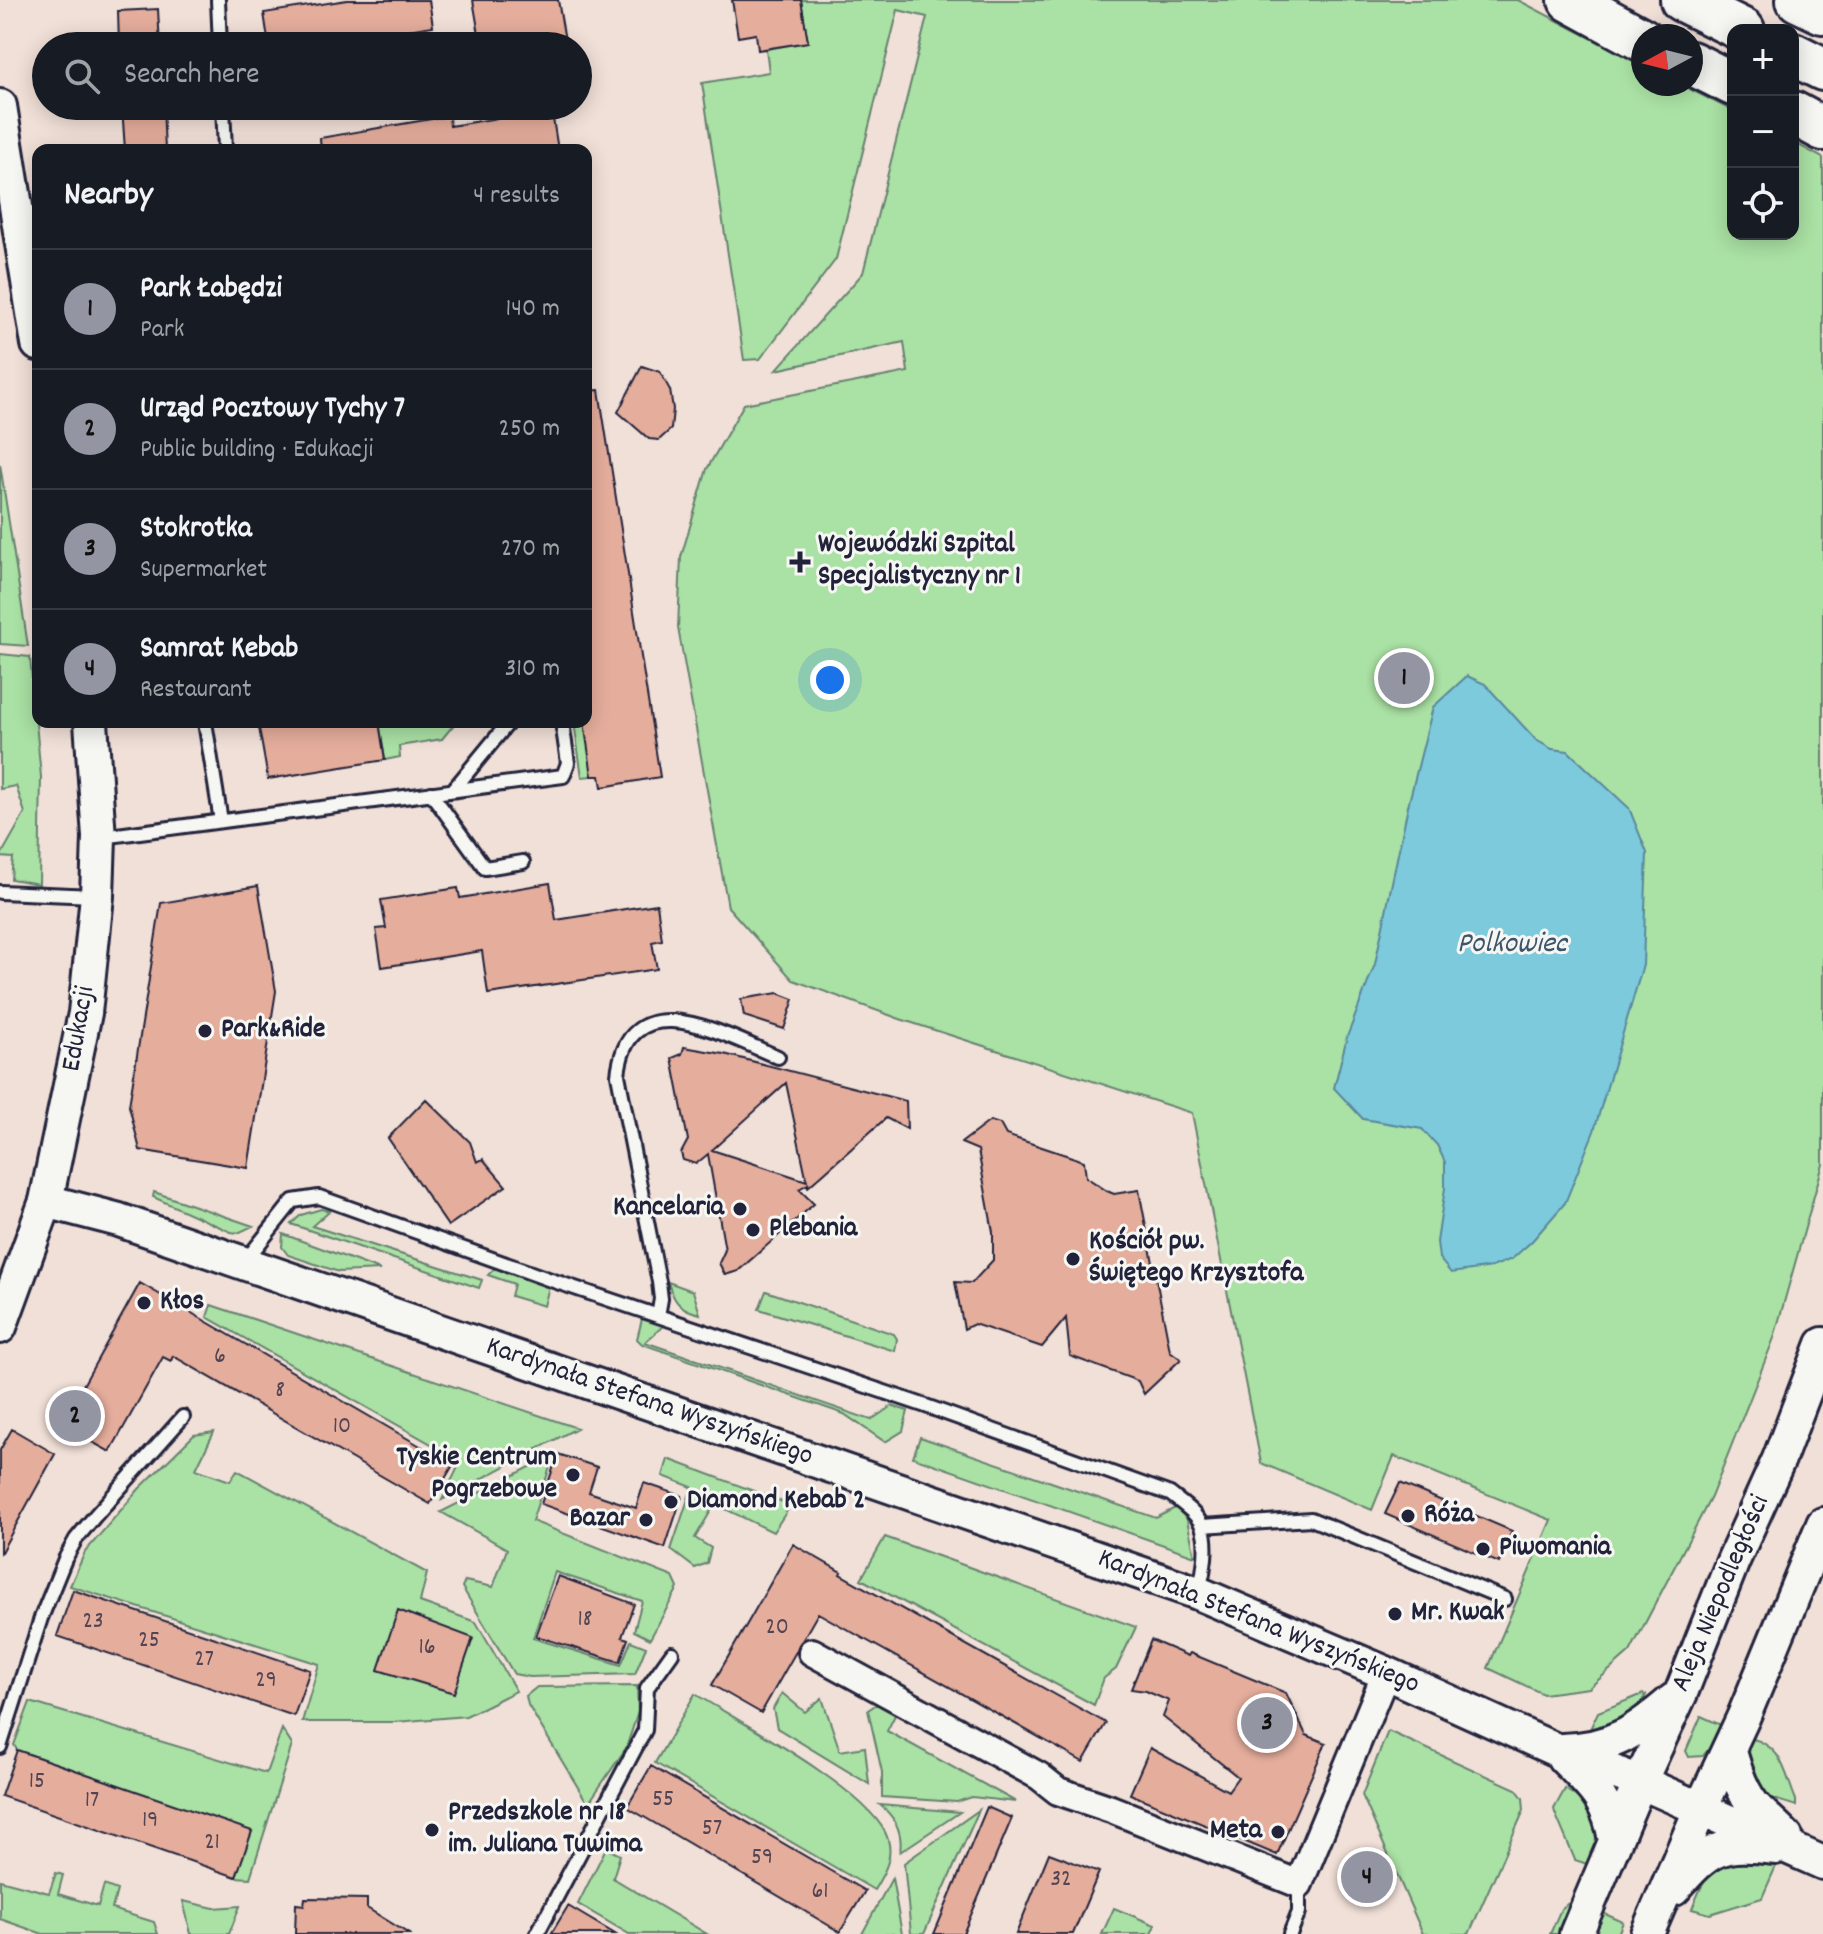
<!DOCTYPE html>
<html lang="en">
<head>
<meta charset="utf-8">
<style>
	body { margin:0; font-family:Dekko,sans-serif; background:#20242c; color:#f1f3f6 }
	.controls { position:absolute; right:24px; top:24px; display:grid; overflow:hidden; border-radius:16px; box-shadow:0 4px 20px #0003 }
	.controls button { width:72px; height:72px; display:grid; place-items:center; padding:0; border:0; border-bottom:2px solid #363941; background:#171b24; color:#f1f3f6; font:40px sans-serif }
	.compass { position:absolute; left:1631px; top:24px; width:72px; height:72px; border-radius:50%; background:#171b24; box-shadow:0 4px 20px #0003; rotate:263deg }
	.you { position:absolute; left:830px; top:680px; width:28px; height:28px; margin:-20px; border:6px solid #fff; border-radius:50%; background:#1a73e8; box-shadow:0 0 0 12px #1a73e833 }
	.badge { display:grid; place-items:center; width:52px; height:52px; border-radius:50%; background:#9495a2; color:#111; font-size:26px; font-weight:700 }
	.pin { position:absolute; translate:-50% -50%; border:4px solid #fff; box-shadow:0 2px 8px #0006 }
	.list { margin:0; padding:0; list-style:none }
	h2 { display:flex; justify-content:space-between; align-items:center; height:104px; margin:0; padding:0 32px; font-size:34px }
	h2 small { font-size:26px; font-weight:400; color:#9ea1a6 }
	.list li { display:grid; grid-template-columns:52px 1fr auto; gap:24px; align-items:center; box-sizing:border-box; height:120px; padding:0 32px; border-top:2px solid #363941 }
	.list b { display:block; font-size:30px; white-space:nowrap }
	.list p { margin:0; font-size:26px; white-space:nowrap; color:#9ea1a6 }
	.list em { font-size:26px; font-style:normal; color:#9ea1a6 }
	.icon { flex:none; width:44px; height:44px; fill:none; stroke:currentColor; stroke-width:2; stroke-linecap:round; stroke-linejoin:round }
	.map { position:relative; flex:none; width:1823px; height:1934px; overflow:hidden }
	.search { position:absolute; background:#171b24; box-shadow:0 4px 20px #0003; left:32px; top:32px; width:560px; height:88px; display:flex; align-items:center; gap:20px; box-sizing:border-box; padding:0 28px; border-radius:44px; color:#9ea1a6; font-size:30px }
	.panel { position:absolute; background:#171b24; box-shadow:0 4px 20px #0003; left:32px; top:144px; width:560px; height:584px; border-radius:16px }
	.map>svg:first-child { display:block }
	.green { fill:#aae1a4; stroke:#668270; stroke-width:2 }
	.water { fill:#7dcadc; stroke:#59879c; stroke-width:2 }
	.building { fill:#e5ad9c; stroke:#22223b; stroke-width:2; fill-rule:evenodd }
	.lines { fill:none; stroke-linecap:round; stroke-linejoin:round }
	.service-casing { stroke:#22223b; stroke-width:18 }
	.minor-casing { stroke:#22223b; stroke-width:32 }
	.tertiary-casing { stroke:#22223b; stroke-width:38 }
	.primary-casing { stroke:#22223b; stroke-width:48 }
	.service { stroke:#f6f6f2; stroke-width:12 }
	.minor { stroke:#f6f6f2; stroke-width:26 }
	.tertiary { stroke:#f6f6f2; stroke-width:32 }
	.primary { stroke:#f6f6f2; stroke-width:42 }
	.poi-dot { fill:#22223b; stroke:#f6f6f2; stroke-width:3 }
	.labels { text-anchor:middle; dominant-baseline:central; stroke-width:6; stroke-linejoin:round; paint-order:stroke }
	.number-label { font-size:24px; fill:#534553 }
	.poi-label { font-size:28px; font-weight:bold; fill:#22223b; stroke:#f6f6f2; text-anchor:start }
	.street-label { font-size:28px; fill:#22223b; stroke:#f6f6f2 }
	.water-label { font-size:30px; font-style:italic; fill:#3d546b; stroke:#f6f6f2 }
</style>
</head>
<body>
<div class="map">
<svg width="1823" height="1934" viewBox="0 0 1823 1934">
	<rect width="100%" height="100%" fill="#f1e0d8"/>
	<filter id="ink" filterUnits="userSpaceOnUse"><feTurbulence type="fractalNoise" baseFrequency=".0125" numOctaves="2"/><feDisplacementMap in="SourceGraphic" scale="16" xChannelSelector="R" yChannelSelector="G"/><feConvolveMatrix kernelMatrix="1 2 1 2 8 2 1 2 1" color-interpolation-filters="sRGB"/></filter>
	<g filter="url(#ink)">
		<path class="green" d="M801 0H1518L1643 65V84H1680L1733 111V234H1793V142L1823 158V1164L1774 1338 1711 1497 1630 1652 1589 1688 1543 1694 1488 1668 1551 1520 1394 1456 1372 1510 1261 1463 1192 1113 900 1019 793 980 728 907 678 628 681 557 707 469 744 404 908 372 904 342 776 370 863 273 927 17 898 10 836 259 760 359 744 360 702 83 769 72 766 49 808 42Z
			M0 464 28 646 0 644Z
			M0 654 30 657 41 777 39 884 11 879 13 858 0 857 25 813 16 786 0 789Z
			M379 722H456L442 739 399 746 400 757 385 760Z
			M574 722H586L605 768 592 776 582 777Z
			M154 1192 253 1226 238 1233 231 1232 153 1197Z
			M321 1209 329 1211 312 1226 482 1280 479 1288 291 1224 301 1215Z
			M283 1234 380 1270 339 1272 288 1255 282 1247Z
			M496 1267 549 1287 544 1306 511 1296 514 1284 488 1275Z
			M668 1282 693 1291 700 1314C680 1309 674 1303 668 1282Z
			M766 1291 894 1334 897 1339 895 1351 759 1309Z
			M211 1305 577 1428 442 1500 461 1461 207 1317Z
			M643 1315 664 1322 662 1327 645 1342 871 1420 892 1406 908 1411 903 1431 885 1442 844 1414 642 1344 637 1339Z
			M214 1432 196 1469 230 1481 237 1470 427 1573 420 1602 476 1622 516 1691 466 1716 396 1722H302L319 1664 70 1586 85 1552 139 1489 194 1435Z
			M920 1437 1156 1518 1179 1506 1185 1511 1195 1556 913 1457Z
			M554 1455 532 1521 673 1577 678 1588 650 1639 634 1631 642 1601 555 1572 533 1638 621 1665 631 1641 646 1647 635 1674 530 1677 514 1674 462 1587 465 1581 493 1587 507 1549 441 1512Z
			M668 1459 791 1505 773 1532 715 1504 695 1538 711 1548 707 1563 695 1568 671 1550 692 1487 663 1476Z
			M885 1537 1136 1627 1116 1669 1104 1678 1094 1705 861 1579Z
			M637 1686 638 1712 626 1748 588 1804 528 1705 526 1696 537 1687Z
			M782 1693 805 1712 822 1698 840 1751 865 1747 869 1784 777 1728 773 1709Z
			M695 1694C742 1723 862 1787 885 1832 896 1854 885 1872 874 1890L655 1763Z
			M1643 1694 1646 1695C1634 1720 1618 1733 1590 1729L1598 1712Z
			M30 1702 266 1773 282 1729 292 1745 250 1878 236 1877 252 1831 17 1750 14 1745Z
			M877 1704 897 1711 887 1731 1016 1802 972 1797 957 1802 882 1797V1772L868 1710Z
			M1701 1716 1723 1726 1718 1738 1703 1756 1689 1757 1686 1751Z
			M1388 1731 1516 1789 1523 1798 1524 1810 1469 1934H1423L1362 1795Z
			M1750 1738C1783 1746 1784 1771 1796 1800V1806C1786 1802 1766 1799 1759 1790 1749 1776 1746 1753 1750 1738Z
			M1565 1789 1593 1808 1598 1838 1590 1865 1575 1860 1555 1813 1554 1809Z
			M880 1805 960 1812 900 1852C903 1833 895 1817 880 1805Z
			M979 1810 924 1934H911L904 1863Z
			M606 1848 620 1855 613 1878 707 1934H629L578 1904Z
			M1737 1862 1776 1866 1762 1898 1710 1914 1692 1909C1704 1880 1705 1871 1737 1862Z
			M56 1873 63 1875 58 1894 98 1906 104 1885 117 1890 112 1909 154 1922 158 1934H43L0 1919V1880L49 1893Z
			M892 1878 902 1934H862Z
			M183 1901 214 1908 240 1906 229 1934H191Z
			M1571 1901 1575 1902 1562 1934H1550L1561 1909Z
			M1114 1908 1155 1925 1151 1934H1102Z
			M1603 1913 1623 1922 1618 1934H1594Z"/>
		<path class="water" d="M1467 676 1485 684 1536 740 1552 749 1568 751 1629 808 1647 853 1643 965 1594 1131 1565 1203 1532 1241 1512 1259 1492 1267 1451 1273 1439 1258 1437 1242 1445 1188V1162L1437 1145 1422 1129 1363 1119 1334 1088 1347 1037 1375 964 1408 806 1433 707Z"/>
		<path class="building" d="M347 0H429L433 26 307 46H269L264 13Z
			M473 0H558L566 46H481Z
			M732 0H801L808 42 758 50 756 34 738 37Z
			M158 9 160 46H119L118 11Z
			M122 106H163L165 150H125Z
			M497 106H551L558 150H321L320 138 449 116 450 126 498 118Z
			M642 366 660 372 670 390 673 409 671 429 659 440 649 439 618 412Z
			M599 390 660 777 602 787 600 776H592L584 722H586V391Z
			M258 722H379L385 760 268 779Z
			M550 883 556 920 657 904 662 940 652 942 657 969 488 994 482 951 382 967 376 929 386 928 381 900 458 888 460 898Z
			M258 886 276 991 248 1168 140 1150 129 1106 161 903Z
			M778 993 794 999 784 1029 744 1016 741 999Z
			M684 1047 724 1054 906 1101 907 1129 886 1118 808 1187V1184L799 1189 814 1204 738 1271 725 1275 719 1263 725 1250 708 1154 696 1164 683 1160 681 1153 688 1140 672 1058 682 1054ZM786 1083 807 1181 712 1150Z
			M426 1099 470 1142 477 1162 483 1159 506 1186 448 1226 388 1138Z
			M990 1121 1000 1124 1006 1135 1084 1161 1086 1177 1107 1191 1114 1194 1139 1190 1170 1351 1181 1359 1144 1394 1138 1381 1070 1356 1066 1318 1042 1347 974 1324 964 1329 955 1282 972 1283 993 1260V1232L978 1150 961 1143Z
			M140 1283 453 1465 430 1504 173 1356 171 1361 163 1357 110 1452 61 1425Z
			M12 1429 55 1454 0 1554V1450Z
			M558 1454 597 1467 589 1492 636 1508 644 1483 682 1496 665 1548 541 1504Z
			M1400 1483 1512 1531 1499 1563 1385 1514Z
			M793 1544 841 1572 840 1574 1106 1723 1083 1762 818 1613 761 1713 712 1685Z
			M558 1576 634 1604 622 1637 628 1639 620 1662 536 1636Z
			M73 1590 310 1670 294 1716 57 1636Z
			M398 1610 473 1638 454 1693 378 1670Z
			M1151 1640 1188 1656 1190 1653 1286 1693 1306 1735 1326 1743 1277 1855 1130 1794 1150 1748 1228 1791 1238 1777 1163 1717 1169 1701 1146 1691 1131 1689Z
			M17 1750 252 1831 236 1877 1 1796Z
			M651 1766 865 1891 840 1932 627 1807Z
			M987 1807 1012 1818 963 1934H934Z
			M1049 1853 1099 1872 1073 1934H1016Z
			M1374 1858 1386 1886 1363 1896 1351 1868Z
			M305 1898 367 1899V1908L409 1934H295L296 1904 304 1905Z
			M568 1906 615 1934H551Z"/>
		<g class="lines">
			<g class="service-casing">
				<path id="service" d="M218 0 220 46
					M223 106 225 150
					M205 722 221 821
					M453 790 509 722
					M431 793 485 868 523 862
					M102 837 563 776 568 763 562 722
					M0 892 94 896
					M246 1260 293 1201 319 1197 548 1279 923 1405 1170 1494C1180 1502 1197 1513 1202 1526 1209 1544 1204 1573 1199 1590
					M658 1316 661 1299 659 1282 618 1075C628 979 727 1036 778 1057
					M1202 1526 1311 1519 1505 1599
					M0 1747 41 1618 65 1559 76 1539 95 1516 183 1417
					M537 1934 645 1730 647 1688 672 1653
					M1290 1934 1299 1912V1884"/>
			</g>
			<g class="minor-casing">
				<path id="minor" d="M812 1652 1039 1776 1058 1791 1111 1809 1299 1884 1386 1673"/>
			</g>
			<g class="tertiary-casing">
				<path id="tertiary" d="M0 106 38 344
					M46 1201 119 1220 1198 1593 1386 1673 1556 1750 1640 1782 1823 1863
					M0 1327 46 1201 85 1013 97 896 99 837 91 722
					M1729 1748C1735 1769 1742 1795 1759 1811 1768 1820 1777 1827 1786 1837
					M1562 1750C1611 1749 1636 1732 1673 1700
					M1564 1758C1592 1786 1609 1800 1615 1841
					M1674 1889C1709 1848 1721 1841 1775 1848
					M1576 1934 1640 1782 1681 1693 1733 1561 1779 1459 1823 1344
					M1647 1934 1701 1808 1743 1718 1823 1524"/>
			</g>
			<g class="primary-casing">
				<path id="primary" d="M1570 0 1643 40
					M1682 0 1743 30
					M1798 0 1823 12
					M1793 54 1823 69
					M1691 63 1733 84
					M1793 113 1823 129"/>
			</g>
			<use href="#service" class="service"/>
			<use href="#minor" class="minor"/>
			<use href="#tertiary" class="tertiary"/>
			<use href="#primary" class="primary"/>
		</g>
	</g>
	<g class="poi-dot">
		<path d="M796 550h8v8h8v8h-8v8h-8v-8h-8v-8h8z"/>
		<circle cx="205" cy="1031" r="8"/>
		<circle cx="740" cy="1209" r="8"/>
		<circle cx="753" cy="1230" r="8"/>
		<circle cx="1073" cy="1259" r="8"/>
		<circle cx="144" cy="1303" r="8"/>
		<circle cx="573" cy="1475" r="8"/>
		<circle cx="671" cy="1502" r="8"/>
		<circle cx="1408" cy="1516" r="8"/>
		<circle cx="646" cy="1520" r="8"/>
		<circle cx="1483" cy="1549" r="8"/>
		<circle cx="1395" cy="1614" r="8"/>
		<circle cx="432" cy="1830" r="8"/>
		<circle cx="1278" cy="1832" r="8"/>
	</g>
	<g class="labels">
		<g class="number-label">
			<text x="220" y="1357">6</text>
			<text x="280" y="1391">8</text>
			<text x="342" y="1427">10</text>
			<text x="585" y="1620">18</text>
			<text x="93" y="1622">23</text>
			<text x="777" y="1628">20</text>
			<text x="149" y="1641">25</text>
			<text x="427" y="1648">16</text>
			<text x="204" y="1660">27</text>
			<text x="266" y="1681">29</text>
			<text x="37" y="1782">15</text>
			<text x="663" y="1800">55</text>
			<text x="92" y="1801">17</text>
			<text x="150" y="1821">19</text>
			<text x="712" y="1829">57</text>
			<text x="212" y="1843">21</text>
			<text x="762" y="1858">59</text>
			<text x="1061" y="1880">32</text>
			<text x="820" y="1892">61</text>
		</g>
		<g class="poi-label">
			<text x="818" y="546">Wojewódzki Szpital<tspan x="818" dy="32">Specjalistyczny nr 1</tspan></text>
			<text x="221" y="1031">Park&amp;Ride</text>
			<text x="724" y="1209" text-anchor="end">Kancelaria</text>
			<text x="769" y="1230">Plebania</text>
			<text x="1089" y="1243">Kościół pw.<tspan x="1089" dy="32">Świętego Krzysztofa</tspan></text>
			<text x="160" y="1303">Kłos</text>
			<text x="557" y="1459" text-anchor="end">Tyskie Centrum<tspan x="557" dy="32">Pogrzebowe</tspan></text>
			<text x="687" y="1502">Diamond Kebab 2</text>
			<text x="1424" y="1516">Róża</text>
			<text x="630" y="1520" text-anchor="end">Bazar</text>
			<text x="1499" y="1549">Piwomania</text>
			<text x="1411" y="1614">Mr. Kwak</text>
			<text x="448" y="1814">Przedszkole nr 18<tspan x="448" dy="32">im. Juliana Tuwima</tspan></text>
			<text x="1262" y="1832" text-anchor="end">Meta</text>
		</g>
		<g class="street-label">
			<text transform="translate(80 1029) rotate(-80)">Edukacji</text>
			<text transform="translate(649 1403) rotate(19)">Kardynała Stefana Wyszyńskiego</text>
			<text transform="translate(1722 1594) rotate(-67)">Aleja Niepodległości</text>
			<text transform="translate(1258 1623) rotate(22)">Kardynała Stefana Wyszyńskiego</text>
		</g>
		<g class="water-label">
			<text x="1512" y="945">Polkowiec</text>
		</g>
	</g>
</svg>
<div class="controls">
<button>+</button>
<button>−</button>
<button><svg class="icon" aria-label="locate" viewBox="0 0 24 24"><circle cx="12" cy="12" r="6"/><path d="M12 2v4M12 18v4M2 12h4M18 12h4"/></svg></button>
</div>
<svg class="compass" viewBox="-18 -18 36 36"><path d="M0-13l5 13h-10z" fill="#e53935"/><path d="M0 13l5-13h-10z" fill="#9ea1a6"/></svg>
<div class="you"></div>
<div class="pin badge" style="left:1404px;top:678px">1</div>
<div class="pin badge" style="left:75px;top:1416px">2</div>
<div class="pin badge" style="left:1267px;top:1723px">3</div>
<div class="pin badge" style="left:1367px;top:1877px">4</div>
<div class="search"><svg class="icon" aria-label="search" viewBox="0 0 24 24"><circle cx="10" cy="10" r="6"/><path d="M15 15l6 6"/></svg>Search here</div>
<section class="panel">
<h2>Nearby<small>4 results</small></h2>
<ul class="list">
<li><span class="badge">1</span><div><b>Park Łabędzi</b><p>Park</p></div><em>140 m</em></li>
<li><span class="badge">2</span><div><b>Urząd Pocztowy Tychy 7</b><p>Public building · Edukacji</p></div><em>250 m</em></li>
<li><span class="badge">3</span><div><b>Stokrotka</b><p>Supermarket</p></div><em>270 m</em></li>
<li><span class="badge">4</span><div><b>Samrat Kebab</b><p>Restaurant</p></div><em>310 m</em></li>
</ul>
</section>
</div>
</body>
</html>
